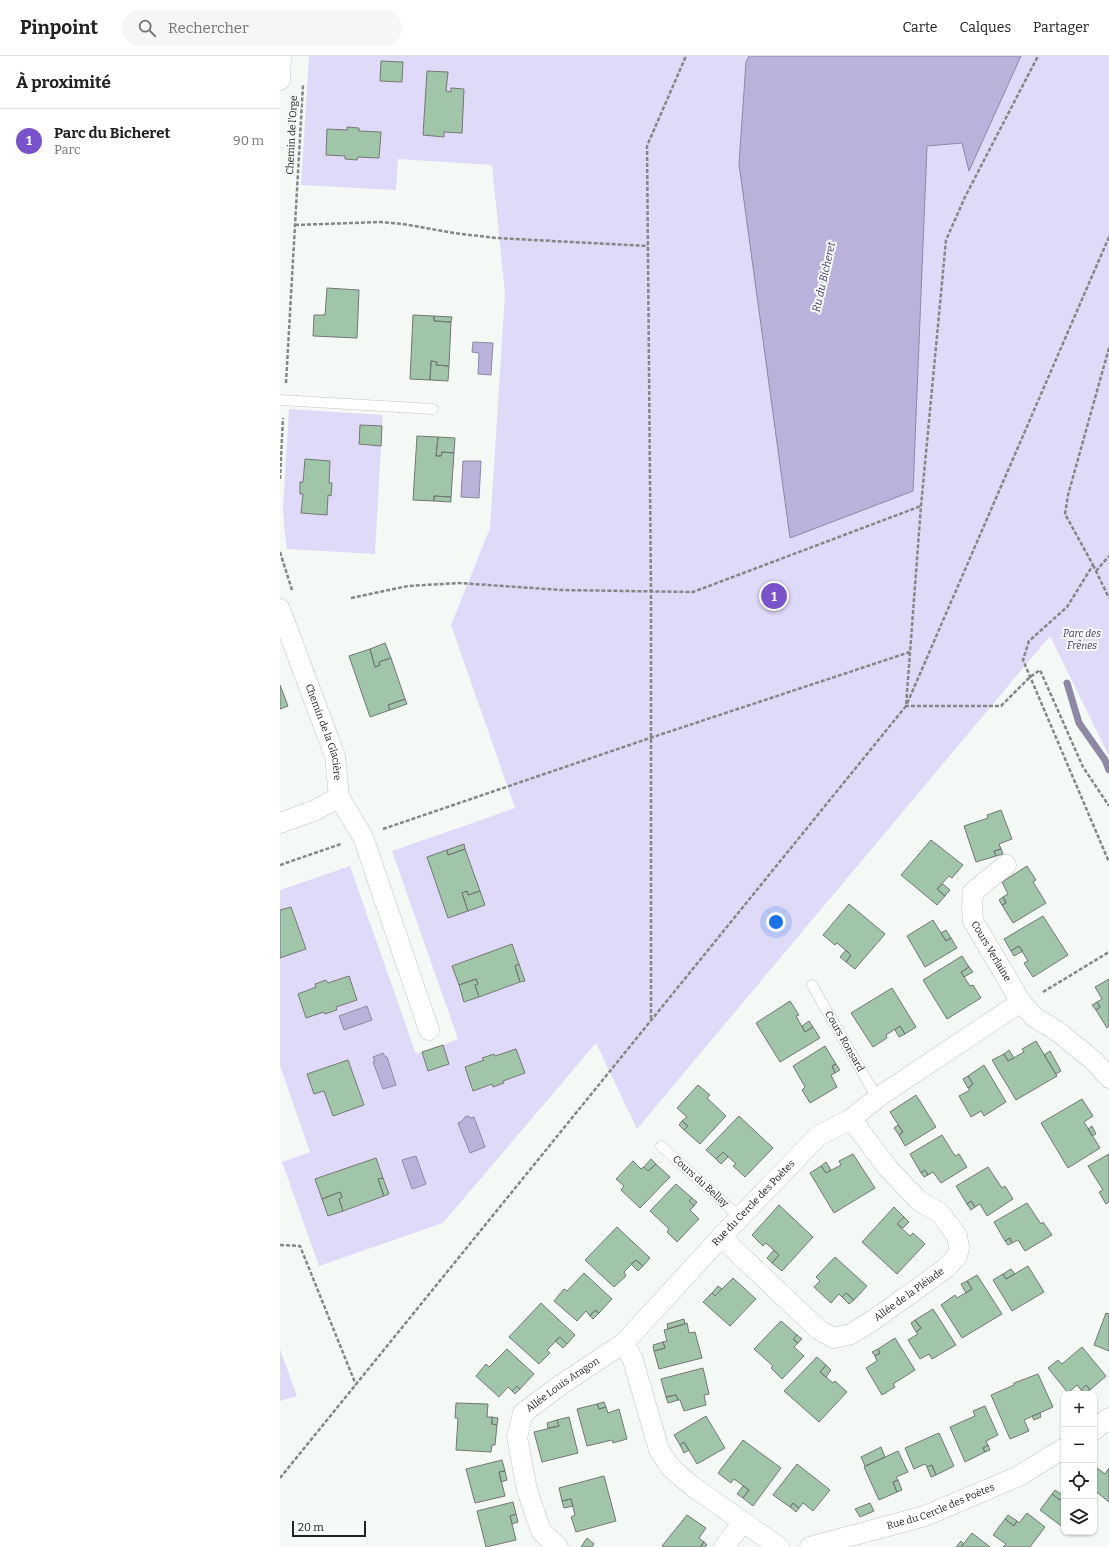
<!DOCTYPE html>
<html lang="fr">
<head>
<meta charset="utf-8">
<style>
	body { margin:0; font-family:Bitter,serif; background:#f6f6f6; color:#202124 }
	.controls { position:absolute; right:12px; bottom:12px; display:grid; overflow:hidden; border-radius:8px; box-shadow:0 1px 3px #0004 }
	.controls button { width:36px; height:36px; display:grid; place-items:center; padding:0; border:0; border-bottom:1px solid #e0e0e0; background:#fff; color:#202124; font:20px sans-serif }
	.scale { position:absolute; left:12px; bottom:10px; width:74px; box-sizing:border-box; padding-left:4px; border:2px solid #232524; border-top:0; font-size:11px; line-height:14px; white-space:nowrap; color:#232524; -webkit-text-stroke:3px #f5f9f6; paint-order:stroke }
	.you { position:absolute; left:496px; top:866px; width:14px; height:14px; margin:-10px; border:3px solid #fff; border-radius:50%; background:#1a73e8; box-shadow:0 0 0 6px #1a73e833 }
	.badge { display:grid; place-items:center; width:26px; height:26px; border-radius:50%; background:#7853cc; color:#fff; font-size:13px; font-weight:700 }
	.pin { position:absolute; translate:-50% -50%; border:2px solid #fff; box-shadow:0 1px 4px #0006 }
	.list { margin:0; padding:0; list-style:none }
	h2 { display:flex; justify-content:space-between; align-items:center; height:52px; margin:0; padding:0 16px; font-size:17px }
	h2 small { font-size:13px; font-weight:400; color:#757577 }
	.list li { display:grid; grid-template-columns:26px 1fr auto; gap:12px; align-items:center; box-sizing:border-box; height:64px; padding:0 16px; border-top:1px solid #e0e0e0 }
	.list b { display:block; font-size:15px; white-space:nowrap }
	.list p { margin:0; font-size:13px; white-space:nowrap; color:#757577 }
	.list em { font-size:13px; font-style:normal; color:#757577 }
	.icon { flex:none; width:22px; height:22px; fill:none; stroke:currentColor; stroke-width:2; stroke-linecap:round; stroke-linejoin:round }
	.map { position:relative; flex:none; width:829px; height:1491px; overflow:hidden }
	header { display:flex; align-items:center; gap:24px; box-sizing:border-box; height:56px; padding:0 20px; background:#fff; border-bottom:1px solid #e0e0e0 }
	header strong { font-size:19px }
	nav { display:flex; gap:22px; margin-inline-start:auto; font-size:14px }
	.search { width:280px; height:36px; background:#f6f6f6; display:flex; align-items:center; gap:10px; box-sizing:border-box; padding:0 14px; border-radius:22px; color:#757577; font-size:15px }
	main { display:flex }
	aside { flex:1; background:#fff }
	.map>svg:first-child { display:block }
	.green { fill:#dfdaf8; fill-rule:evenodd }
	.water { fill:#bab2da; stroke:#8d88a3 }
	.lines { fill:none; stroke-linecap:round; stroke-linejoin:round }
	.stream { stroke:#8d88a3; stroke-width:7 }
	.building { fill:#a0c5a9; stroke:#737774 }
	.lane-casing { stroke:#c2c6c3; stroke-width:11 }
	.street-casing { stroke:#c2c6c3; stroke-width:21 }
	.path { stroke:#848785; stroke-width:2.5; stroke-dasharray:4 2; stroke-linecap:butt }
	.lane { stroke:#fff; stroke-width:10 }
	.street { stroke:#fff; stroke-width:20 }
	.labels { text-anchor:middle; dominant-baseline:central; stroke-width:4; stroke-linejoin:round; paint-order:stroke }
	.street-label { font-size:10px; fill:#232524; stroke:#f5f9f6 }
	.park-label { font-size:10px; font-style:italic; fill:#45386c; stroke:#f5f9f6 }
	.water-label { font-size:11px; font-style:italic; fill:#483b6f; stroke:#f5f9f6 }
</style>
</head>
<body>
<header>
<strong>Pinpoint</strong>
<div class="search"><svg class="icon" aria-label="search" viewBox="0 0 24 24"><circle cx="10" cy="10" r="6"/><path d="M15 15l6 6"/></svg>Rechercher</div>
<nav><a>Carte</a><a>Calques</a><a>Partager</a></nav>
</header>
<main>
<aside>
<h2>À proximité<small></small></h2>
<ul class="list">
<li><span class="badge">1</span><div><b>Parc du Bicheret</b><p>Parc</p></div><em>90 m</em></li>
</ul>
</aside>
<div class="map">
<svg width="829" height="1491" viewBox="0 0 829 1491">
	<rect width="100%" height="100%" fill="#f5f9f6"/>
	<path class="green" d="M29 0H829V700L770 580 357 1073 316 987 163 1167 39 1210 2 1106 30 1096 0 1010V902L26 892 11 851 0 854V834L70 810 136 998 142 996 149 1015 169 1008 163 989 178 983 112 795 235 752 171 569 210 472 225 238 212 109 118 103 116 134 21 129ZM101 5 123 6 122 26 100 25ZM147 15 168 16 166 35 171 36 172 32 184 33 182 77 164 76 163 81 143 79ZM67 71 78 72 79 75 101 76 99 102 78 101 77 104 65 103V100L46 99 47 73 67 74ZM232 889 245 925 184 946 172 910ZM69 920 77 944 56 951 57 955 46 958 44 956 26 962 18 938 36 931 46 924 48 927ZM236 993 245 1017 223 1025 224 1027 213 1031 212 1028 193 1035 185 1011 204 1004 203 1001 214 998 215 1000ZM68 1004 84 1049 53 1060 44 1035 34 1038 27 1018ZM96 1102 109 1138 63 1155 36 1123Z
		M9 353 103 359 102 370 80 369 79 388 101 390 95 498 7 493 4 471 3 452ZM25 403 50 405 49 427 52 428 51 439H48L47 459 21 457 23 438H20V426H23Z
		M0 1293 17 1340 0 1345Z"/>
	<path class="water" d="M469 0H741L689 115 682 87 647 90 633 435 510 482 459 108 466 6Z
		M193 286 213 287 211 319 198 318 199 297 192 296Z
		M183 405H201L199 442 181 441Z
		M87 950 92 964 64 974 59 960Z
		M103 997 105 1001H107L116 1029 103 1033 93 1006 95 1005 93 1001Z
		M188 1060 191 1062 194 1061 205 1091 190 1097 178 1067 182 1065 185 1061Z
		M136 1100 146 1128 132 1133 122 1104Z"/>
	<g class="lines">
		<path class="stream" d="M787 627 799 667 825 704 829 714"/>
	</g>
	<path class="building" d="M101 5 123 6 122 26 100 25Z
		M147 15 168 16 166 35 171 36V32L184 33 182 77 164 76V81L143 79Z
		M67 71 79 72V75L101 76 99 102 78 101 77 104 65 103V100L46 99 47 73 67 74Z
		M47 232 79 234 77 282 33 280 34 259H45Z
		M133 259 154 260V265L171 266 169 310 156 309 157 306 151 305 150 324 130 323Z
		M154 260 172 261 171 266 154 265Z
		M151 305 157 306 156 309 169 310 168 325 150 324Z
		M80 369 102 370 101 390 79 388Z
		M137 380 158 381 156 400H161L162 396 174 397 171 441 154 440V445L133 444Z
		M158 381 175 382 174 397 162 396 161 400H156Z
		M25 403 50 405 49 427H52L51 440 48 439 47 459 21 457 23 438H20V426H23Z
		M154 440 171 441V446L154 445Z
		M105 587 111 602 99 606 100 609 95 611 90 593Z
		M90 593 95 611 100 609 99 606 111 602 125 643 108 649 110 654 90 661 69 600Z
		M0 629 8 650 0 653Z
		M125 643 127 648 110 654 108 649Z
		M721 754 732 783 719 788 721 793 714 795 716 800 696 806 684 770 708 762 707 759Z
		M651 784 683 809 672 822 669 820 657 833 665 840 657 849 621 819Z
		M184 788 185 793 168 799 167 794Z
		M185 793 200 835 188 839 187 835 182 837 188 855 168 862 147 801 167 794 168 799Z
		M721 793 723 798 716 800 714 795Z
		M747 810 756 824 753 826 766 847 733 867 722 849 726 847 723 841 728 838 722 826Z
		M663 828 670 834 665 840 657 833Z
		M187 835 188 839 200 835 205 849 188 855 182 837Z
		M723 841 726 847 722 849 719 844Z
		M569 848 605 878 575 913 566 906 571 899 557 887 555 889 543 879Z
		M11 851 26 893 0 902V854Z
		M763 860 788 899 753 921 744 907 748 905 739 890 731 895 724 883Z
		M653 864 666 885 671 882 677 892 645 911 627 880Z
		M666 874 671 882 666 885 661 877Z
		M232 888 239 908 235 910 240 926 199 941 195 929 198 928 196 923 179 929 172 910Z
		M739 890 743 895 734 900 731 895Z
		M566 894 571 899 566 906 560 901Z
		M682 900 689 911 681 916 690 930 693 929 701 942 667 963 643 924Z
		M239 908 245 925 240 926 235 910Z
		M689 911 693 916 684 921 681 916Z
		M69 920 77 944 56 951 57 954 45 958 44 956 26 962 18 938 36 931 35 928 46 924 48 927Z
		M196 923 198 928 195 929 199 941 184 946 179 929Z
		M829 923V970L827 972 816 954 820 951 817 946 822 943 815 931Z
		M612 932 636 971 625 978 620 970 606 979 607 982 593 991 571 957Z
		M510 945 519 959 516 960 525 976 533 971 540 982 500 1006 476 967Z
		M817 946 820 951 816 954 812 949Z
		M529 965 533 971 525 976 522 970Z
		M620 970 625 978 619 981 615 974Z
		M756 985 777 1020 736 1044 712 1004 724 998 728 1005 744 996 742 993Z
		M163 989 169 1008 148 1015 142 996Z
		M545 990 556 1008 552 1010 555 1017 551 1019 557 1031 530 1047 522 1034 525 1031 513 1010Z
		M236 993 245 1017 223 1025 224 1027 213 1031 212 1028 193 1035 185 1011 204 1004 202 1002 214 998 215 1000Z
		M729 994 734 1002 728 1005 724 998Z
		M770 995 781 1015 776 1018 764 999Z
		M68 1004 84 1049 53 1060 44 1035 34 1038 27 1018Z
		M556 1008 560 1014 555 1017 552 1010Z
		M704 1009 726 1046 704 1060 701 1055 691 1061 679 1040 690 1034 688 1032 693 1028 688 1020Z
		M688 1020 693 1028 688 1032 683 1023Z
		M418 1029 430 1039 427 1042 446 1060 420 1088 404 1074 408 1070 402 1065 407 1061 397 1052Z
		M636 1039 656 1071 625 1090 619 1079 623 1076 610 1056Z
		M802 1043 813 1060 804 1066 820 1092 788 1112 761 1067Z
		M459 1060 493 1092 465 1121 453 1110 456 1108 443 1096 436 1103 426 1094Z
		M402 1065 408 1070 404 1074 399 1069Z
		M618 1069 623 1076 619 1079 614 1072Z
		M812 1070 816 1078 812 1080 808 1073Z
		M662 1079 675 1100 679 1098 687 1111 661 1127 653 1116 648 1119 645 1114 641 1117 630 1098Z
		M443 1096 448 1101 441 1108 436 1103Z
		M573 1098 595 1132 554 1157 530 1117 541 1110 546 1117 561 1109 559 1105Z
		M829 1098V1146L826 1148 819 1136 823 1134 808 1110Z
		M96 1102 103 1122 98 1123 104 1140 63 1155 59 1143 62 1141 60 1136 42 1143 35 1123Z
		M371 1103 376 1108 368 1115 364 1111Z
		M353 1105 361 1113 364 1111 368 1115 376 1108 390 1121 360 1152 341 1134 344 1130 336 1123Z
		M546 1106 551 1114 546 1117 541 1110Z
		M708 1111 722 1132 725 1130 733 1143 707 1160 700 1148 695 1151 691 1145 687 1148 676 1130Z
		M645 1114 648 1119 644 1121 641 1117Z
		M103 1122 109 1138 104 1140 98 1123Z
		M396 1128 412 1142 409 1145 414 1150 410 1154 419 1163 397 1186 387 1176 389 1173 370 1155Z
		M60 1136 62 1141 59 1143 63 1155 48 1160 42 1143Z
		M412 1142 417 1146 414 1150 409 1145Z
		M691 1145 695 1151 691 1154 687 1148Z
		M747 1147 761 1168 763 1166 772 1179 745 1195 738 1184 732 1187 730 1182 725 1185 714 1166Z
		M499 1149 533 1181 502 1215 492 1207 499 1199 486 1187 483 1190 472 1179Z
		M614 1151 624 1161 617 1168 630 1180 633 1177 645 1188 617 1218 582 1186Z
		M624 1161 629 1166 623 1172 617 1168Z
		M337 1171 370 1202 363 1210 356 1204 344 1216 346 1220 334 1231 305 1204Z
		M730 1182 732 1187 728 1189 725 1185Z
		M494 1194 499 1199 492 1207 487 1202Z
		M555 1201 587 1230 574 1244 566 1237 562 1241 559 1238 551 1247 534 1231 540 1225 536 1221Z
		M356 1204 363 1210 358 1215 351 1208Z
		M748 1210 764 1236 732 1255 713 1224 723 1218 726 1223Z
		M731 1213 735 1218 726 1223 723 1218Z
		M304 1217 332 1243 319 1257 315 1254 310 1260 306 1255 297 1265 274 1245 284 1233 287 1235Z
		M697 1219 722 1258 682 1282 661 1249 675 1239 677 1242 692 1233 687 1225Z
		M453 1222 476 1243 450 1270 423 1246 432 1237 435 1240Z
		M687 1225 692 1233 686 1237 681 1228Z
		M438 1230 442 1233 435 1240 432 1237Z
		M566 1237 574 1244 569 1248 562 1241Z
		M261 1247 295 1279 287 1288 280 1281 267 1294 270 1297 259 1308 229 1281Z
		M653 1253 676 1289 652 1303 649 1298 640 1303 628 1284 638 1278 636 1276 641 1272 635 1264Z
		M315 1254 319 1257 313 1263 310 1260Z
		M826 1257 829 1258V1295L814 1289Z
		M404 1263 405 1268 388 1273 387 1268Z
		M635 1264 641 1272 636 1276 631 1267Z
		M501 1265 517 1279 513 1283 518 1287 514 1291 524 1300 502 1323 491 1312 493 1310 474 1293Z
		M407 1267 409 1277 415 1276 422 1302 379 1313 374 1295 385 1292 383 1286 387 1285 384 1274Z
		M517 1279 522 1283 518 1287 513 1283Z
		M280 1281 287 1288 283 1292 275 1285Z
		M615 1282 635 1314 613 1328 615 1331 602 1339 586 1312 597 1305 595 1300 600 1297 598 1293Z
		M383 1286 385 1292 374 1295 373 1289Z
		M802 1291 826 1320 810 1334 806 1329 801 1334 797 1329 788 1337 768 1312 778 1304 782 1308Z
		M227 1293 254 1318 240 1333 237 1330 232 1335 228 1331 219 1341 196 1320 206 1308 209 1311Z
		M598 1293 600 1297 595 1300 592 1296Z
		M537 1301 546 1309 540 1316 553 1327 555 1325 567 1336 539 1366 504 1335Z
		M546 1309 551 1314 546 1321 540 1316Z
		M423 1312 429 1338 424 1339 426 1349 404 1355 400 1344H398L396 1339 386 1341 381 1323Z
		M758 1318 773 1351 744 1364 749 1375 730 1383 711 1339 734 1329V1327Z
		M806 1329 810 1334 805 1338 801 1334Z
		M237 1330 240 1333 235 1338 232 1335Z
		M396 1339 398 1344 388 1347 386 1341Z
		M324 1346 326 1351 319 1353 317 1348Z
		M176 1347 208 1348 207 1361H212V1368L217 1369 215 1389H212L211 1396 176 1394 178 1362H175Z
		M317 1348 319 1353 326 1351 328 1357 339 1353 347 1383 333 1387 332 1384 307 1390 297 1353Z
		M705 1350 718 1379 706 1385 708 1389 703 1392 705 1396 685 1406 670 1371 695 1360 693 1355Z
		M760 1357 761 1361 754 1364 752 1360Z
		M426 1360 445 1392 417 1408 404 1386 400 1389 394 1379Z
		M212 1361 218 1362 217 1369 212 1368Z
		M289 1361 298 1397 262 1406 254 1376 279 1370 277 1364Z
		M277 1364 279 1370 268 1372 267 1367Z
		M659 1377 674 1410 656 1419 652 1409 647 1411 645 1408 634 1413 625 1392Z
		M463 1384 501 1412 473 1450 463 1442 469 1434 454 1423 451 1427 438 1417Z
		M404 1386 409 1394 404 1397 400 1389Z
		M708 1389 710 1394 705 1396 703 1392Z
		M601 1391 605 1401 585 1410 581 1401Z
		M618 1395 628 1416 616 1421 618 1424 613 1426 617 1436 599 1444 584 1411Z
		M222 1404 225 1415 219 1416 225 1440 195 1447 186 1413Z
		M517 1408 550 1434 533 1455 523 1447 519 1452 513 1447 510 1451 493 1439Z
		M652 1409 656 1419 651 1421 647 1411Z
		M817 1412 825 1418 829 1412V1446L814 1434V1416Z
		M225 1415 227 1424 221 1426 219 1416Z
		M324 1420 336 1465 296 1476 291 1461 295 1459 291 1443 282 1445 279 1432Z
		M618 1424 622 1434 617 1436 613 1426Z
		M463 1430 469 1434 463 1442 457 1438Z
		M775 1434 784 1440 780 1444 772 1438Z
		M772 1438 780 1444 784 1440V1472L760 1454Z
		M291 1443 293 1450 284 1452 282 1445Z
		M233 1446 236 1458 230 1460 236 1484 206 1491 197 1455Z
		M513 1447 519 1452 516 1456 510 1451Z
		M590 1447 594 1455 580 1461 575 1453Z
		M747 1457 765 1471 750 1491H723L726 1488 713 1479 725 1463 734 1470 737 1465 739 1467Z
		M236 1458 238 1466 232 1468 230 1460Z
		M407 1459 426 1472 419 1482 424 1486 420 1491H384L382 1490Z
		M728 1459 737 1465 734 1470 725 1463Z
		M692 1477 710 1491H681Z
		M307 1482 314 1488 312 1491H301Z
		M681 1485 684 1488 681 1491H676Z
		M424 1486 427 1489 425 1491H420Z"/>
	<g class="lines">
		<g class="lane-casing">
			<g id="lane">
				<path d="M0 344 153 353"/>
				<path id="s1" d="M532 929 597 1042"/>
				<path id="s2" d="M381 1090 460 1161"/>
			</g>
		</g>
		<g class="street-casing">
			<g id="street">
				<path d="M0 24 1 0"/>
				<path id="s3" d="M0 553 55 700 59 741 36 754 0 767"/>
				<path d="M59 741 83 781 149 974"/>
				<path id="s4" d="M726 809 693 836 692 851 693 865 741 946 754 961 777 975 814 1005 829 1022"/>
				<path id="s5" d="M441 1181 539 1274 554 1282 571 1278 595 1263 666 1212 677 1200 679 1191 677 1180 660 1157 639 1145 607 1111 571 1063"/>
				<path d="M344 1287 353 1304 379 1394 391 1412 412 1430 499 1491"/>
				<path d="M814 1374 829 1362"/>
				<path id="s6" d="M278 1491 261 1475 247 1434 237 1381 243 1357 282 1328 344 1287 441 1181 538 1080 571 1063 597 1042 741 946"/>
				<path d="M444 1491 463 1466"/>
				<path id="s7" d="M530 1491 645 1460 739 1420 784 1392"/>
			</g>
		</g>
		<path class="path" d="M15 169 100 166 123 168 174 177 216 182 368 190
			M829 181 626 650H721L750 621 760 614 803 711 829 750
			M829 292 788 439 785 458 813 509 787 551 749 585 743 604 829 806
			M6 327 23 29
			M0 423 3 362
			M0 496 12 534
			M813 509 829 542
			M816 515 829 500
			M71 542 128 530 179 527 281 534 413 536 641 450
			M103 773 370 682 630 596
			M0 809 61 788
			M763 936 829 896
			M371 963V536L367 90 406 0
			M0 1189 20 1190 76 1329
			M0 1422 626 650 641 450 666 184 685 141 758 0"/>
		<use href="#lane" class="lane"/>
		<use href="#street" class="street"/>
	</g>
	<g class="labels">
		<g class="street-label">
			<text transform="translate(12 79) rotate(-87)">Chemin de l'Orge</text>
			<text stroke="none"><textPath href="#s3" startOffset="131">Chemin de la Glacière</textPath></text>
			<text stroke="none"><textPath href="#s4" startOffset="107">Cours Verlaine</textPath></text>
			<text stroke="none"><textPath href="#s1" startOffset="65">Cours Ronsard</textPath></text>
			<text stroke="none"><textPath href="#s2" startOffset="53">Cours du Bellay</textPath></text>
			<text stroke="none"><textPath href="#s6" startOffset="459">Rue du Cercle des Poètes</textPath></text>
			<text stroke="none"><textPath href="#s5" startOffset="240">Allée de la Pléiade</textPath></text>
			<text stroke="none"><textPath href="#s6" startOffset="194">Allée Louis Aragon</textPath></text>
			<text stroke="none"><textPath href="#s7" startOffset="137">Rue du Cercle des Poètes</textPath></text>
		</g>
		<g class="park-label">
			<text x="802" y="578">Parc des<tspan x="802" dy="12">Frênes</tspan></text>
		</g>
		<g class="water-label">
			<text transform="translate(544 221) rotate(-77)">Ru du Bicheret</text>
		</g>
	</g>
</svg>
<div class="controls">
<button>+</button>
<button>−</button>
<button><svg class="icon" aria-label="locate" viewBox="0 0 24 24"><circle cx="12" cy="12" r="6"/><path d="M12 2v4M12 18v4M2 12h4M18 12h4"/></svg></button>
<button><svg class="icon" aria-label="layers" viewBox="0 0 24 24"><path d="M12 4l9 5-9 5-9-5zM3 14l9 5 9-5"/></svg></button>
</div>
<div class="scale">20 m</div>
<div class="you"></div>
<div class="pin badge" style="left:494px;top:540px">1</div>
</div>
</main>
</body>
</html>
